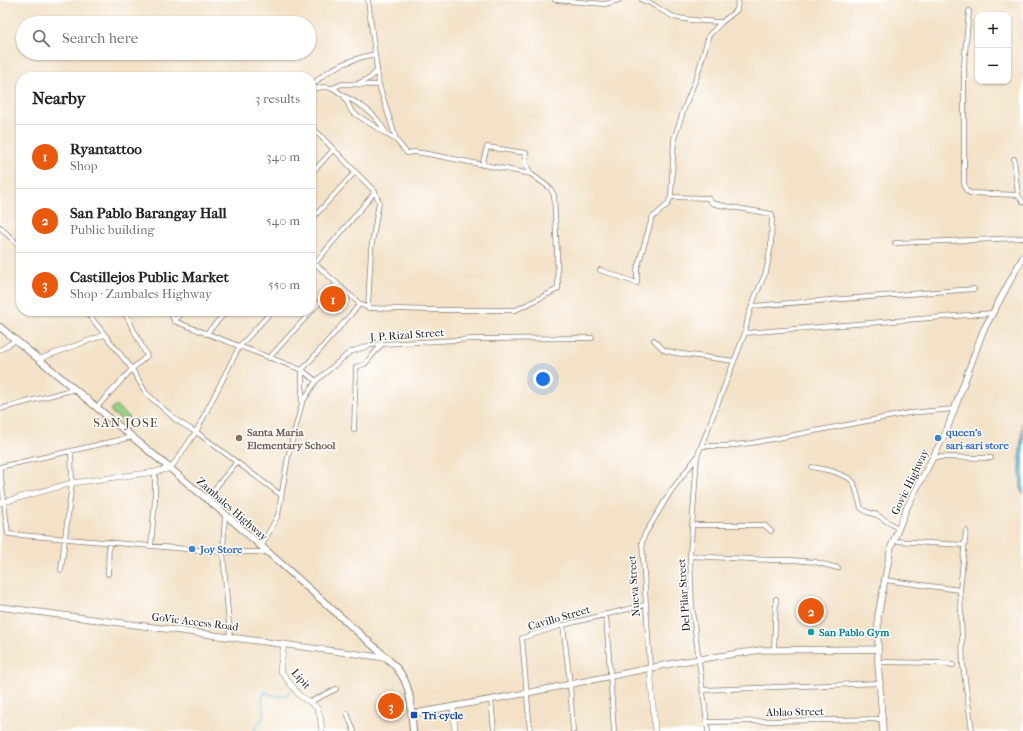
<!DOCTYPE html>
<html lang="en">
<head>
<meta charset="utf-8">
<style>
	body { margin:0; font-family:"IM FELL French Canon",serif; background:#f2f2f2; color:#202124 }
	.controls { position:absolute; right:12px; top:12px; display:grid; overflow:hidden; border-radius:8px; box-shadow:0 1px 3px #0004 }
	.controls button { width:36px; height:36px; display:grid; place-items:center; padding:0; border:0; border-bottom:1px solid #e0e0e0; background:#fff; color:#202124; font:20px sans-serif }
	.you { position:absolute; left:543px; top:379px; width:14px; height:14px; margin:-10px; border:3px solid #fff; border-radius:50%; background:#1a73e8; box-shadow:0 0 0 6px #1a73e833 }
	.badge { display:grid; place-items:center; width:26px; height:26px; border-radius:50%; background:#ea580c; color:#fff; font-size:13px; font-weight:700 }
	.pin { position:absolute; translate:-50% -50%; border:2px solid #fff; box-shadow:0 1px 4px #0006 }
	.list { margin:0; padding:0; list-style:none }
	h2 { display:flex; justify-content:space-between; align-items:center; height:52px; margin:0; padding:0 16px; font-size:17px }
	h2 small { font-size:13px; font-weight:400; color:#757577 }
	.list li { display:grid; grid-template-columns:26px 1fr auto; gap:12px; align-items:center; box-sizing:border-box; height:64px; padding:0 16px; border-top:1px solid #e0e0e0 }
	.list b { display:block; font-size:15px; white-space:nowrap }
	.list p { margin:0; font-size:13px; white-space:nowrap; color:#757577 }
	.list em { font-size:13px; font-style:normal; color:#757577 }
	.icon { flex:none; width:22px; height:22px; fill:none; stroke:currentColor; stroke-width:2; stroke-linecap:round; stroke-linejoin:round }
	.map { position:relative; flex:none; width:1023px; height:731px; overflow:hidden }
	.search { position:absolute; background:#fff; box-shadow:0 1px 3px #0004; left:16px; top:16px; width:300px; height:44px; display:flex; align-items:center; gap:10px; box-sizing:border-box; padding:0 14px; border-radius:22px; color:#757577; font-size:15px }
	.panel { position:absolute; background:#fff; box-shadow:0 1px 3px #0004; left:16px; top:72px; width:300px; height:244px; border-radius:16px }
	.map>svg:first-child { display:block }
	.garden { fill:#94d186; stroke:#587651 }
	.water { fill:#60bcde; stroke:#3e6c7d }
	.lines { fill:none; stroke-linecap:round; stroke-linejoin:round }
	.stream { stroke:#60bcde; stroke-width:1.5 }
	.minor-casing { stroke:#887f72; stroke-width:5.5 }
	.tertiary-casing { stroke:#887f72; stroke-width:6 }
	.secondary-casing { stroke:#887f72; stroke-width:7 }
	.primary-casing { stroke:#887f72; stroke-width:8 }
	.minor { stroke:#fff; stroke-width:4 }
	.tertiary { stroke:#fff; stroke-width:5 }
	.secondary { stroke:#fff; stroke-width:5.5 }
	.primary { stroke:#fff; stroke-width:6 }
	.education-dot { fill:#8d6e63; stroke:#fff; stroke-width:1.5 }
	.shop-dot { fill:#3f7fe0; stroke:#fff; stroke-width:1.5 }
	.culture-dot { fill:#0f9aa8; stroke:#fff; stroke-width:1.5 }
	.transit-dot { fill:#1a4fb4; stroke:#fff; stroke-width:1.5 }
	.labels { text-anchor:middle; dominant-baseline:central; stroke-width:3; stroke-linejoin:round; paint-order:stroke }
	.street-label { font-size:11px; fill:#1c1c1c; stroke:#fff }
	.education-label { font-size:11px; font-weight:bold; fill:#785e54; stroke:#fff; text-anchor:start }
	.shop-label { font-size:11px; font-weight:bold; fill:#366cbe; stroke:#fff; text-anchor:start }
	.culture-label { font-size:11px; font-weight:bold; fill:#0d838f; stroke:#fff; text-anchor:start }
	.transit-label { font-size:11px; font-weight:bold; fill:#164399; stroke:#fff; text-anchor:start }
	.quarter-label { font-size:13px; letter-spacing:1px; fill:#5a4932; stroke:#fff }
</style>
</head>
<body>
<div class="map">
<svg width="1023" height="731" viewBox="0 0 1023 731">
	<rect width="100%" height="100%" fill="#fff"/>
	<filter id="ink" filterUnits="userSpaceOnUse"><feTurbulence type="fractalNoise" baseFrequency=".025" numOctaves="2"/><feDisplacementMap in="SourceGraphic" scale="8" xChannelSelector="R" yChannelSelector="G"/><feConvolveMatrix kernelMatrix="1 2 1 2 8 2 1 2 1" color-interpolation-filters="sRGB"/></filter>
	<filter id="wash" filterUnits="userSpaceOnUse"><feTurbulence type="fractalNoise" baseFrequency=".012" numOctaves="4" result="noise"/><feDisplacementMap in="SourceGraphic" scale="16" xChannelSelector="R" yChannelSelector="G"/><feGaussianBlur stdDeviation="0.9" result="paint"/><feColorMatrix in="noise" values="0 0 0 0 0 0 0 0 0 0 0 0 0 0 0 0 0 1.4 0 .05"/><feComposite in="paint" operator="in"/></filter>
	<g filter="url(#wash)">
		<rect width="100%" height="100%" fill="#f3e2c7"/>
		<path class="garden" d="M115 405 129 417 124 422 110 411Z"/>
		<path class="water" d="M1023 423V494L1021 491 1019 458Z"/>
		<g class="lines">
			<path class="stream" d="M254 731 264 716 262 699 265 692C274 695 283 701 290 691"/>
		</g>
	</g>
	<g filter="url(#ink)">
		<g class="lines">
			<g class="minor-casing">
				<path id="minor" d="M368 0 379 85 396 139
					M555 0 605 4 619 0
					M642 0C654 3 663 13 675 17 689 21 708 21 722 22L737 10 738 0
					M969 11 964 64V183L966 190 970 193 1018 195
					M359 83 370 78 377 71
					M311 87C326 68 352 59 375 54
					M333 88 342 84 379 85
					M311 89 324 87 333 88 344 96 352 112 396 140 407 153 415 152 428 154 531 174 550 188 554 195 557 253 558 289 516 310H430L368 308 360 304 311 260
					M344 96C364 106 376 114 386 133
					M311 126 375 192 379 202 371 249 368 308
					M1014 159 1018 195 1023 202
					M482 165 487 147 526 153 525 163 531 174
					M311 174 333 150
					M671 197 674 139 685 106 697 76 709 35 722 22
					M311 220 355 172
					M0 227 21 248
					M895 243 1023 238
					M311 268 375 192
					M600 270 637 283V269L652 218 667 205 671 197 708 198 712 203 720 205 772 214 771 245 766 272 755 297 748 317 745 333
					M752 306 974 289
					M86 311 132 369 146 393 176 420 199 434 281 495
					M170 311 174 321 302 370 360 304
					M174 321 184 311
					M206 334 227 311
					M654 340 664 350 675 353 734 361
					M0 350 16 340
					M269 358 337 283
					M39 359 104 335
					M302 370 316 381
					M302 403V370
					M97 407 132 369 147 356 124 311
					M0 409 75 389
					M354 430 356 367 365 364 382 344
					M701 446H726L752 443 909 413 954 409
					M933 457 991 458
					M0 467 132 437
					M812 467 832 471 849 478 854 483 861 508 867 512 877 515 899 529
					M171 468 196 432 239 347 272 311
					M0 470 8 534 223 552H267
					M206 499 236 463
					M225 514 223 552 230 637
					M692 525H764L771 531
					M966 531 960 590 963 665 972 731
					M894 541 964 545
					M151 546 155 500V472
					M261 547 278 515 288 457 302 403 316 381 350 352 371 345 382 344 475 339 592 338
					M690 556 771 560H792L815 562 838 568
					M61 570 72 483 71 451
					M108 574 109 542
					M884 580 960 590
					M606 614 614 731
					M563 625 570 684 573 731
					M774 650 776 599
					M878 662 942 663 953 665
					M650 667 642 542 645 534 671 491 697 457
					M702 690 881 683
					M491 699 494 731
					M310 702 336 689
					M347 713 354 731
					M707 722 883 719
					M530 731 522 638 563 625 645 605
					M708 731 692 607 690 556 697 457 745 333 993 313"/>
			</g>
			<g class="tertiary-casing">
				<path id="tertiary" d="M0 503 72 483 155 472 171 468
					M284 644 280 670 300 696 310 702 317 708 320 716 322 731
					M650 667 655 731
					M453 706 455 731"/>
			</g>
			<g class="secondary-casing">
				<path id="secondary" d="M0 607 387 658
					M411 714 527 693 680 662 761 650 878 649
					M883 731 878 662V616L891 547 907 507 946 432 983 331 1023 257"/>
			</g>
			<g class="primary-casing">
				<path id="primary" d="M0 327 225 514 387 658C391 662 395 666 398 670 412 686 411 711 413 731"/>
			</g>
			<use href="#minor" class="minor"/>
			<use href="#tertiary" class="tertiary"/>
			<use href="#secondary" class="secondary"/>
			<use href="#primary" class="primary"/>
		</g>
	</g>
	<circle class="education-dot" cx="239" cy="438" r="4"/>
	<g class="shop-dot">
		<circle cx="938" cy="438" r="4"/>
		<circle cx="192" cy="549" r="4"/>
	</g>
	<circle class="culture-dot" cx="811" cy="632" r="4"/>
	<rect class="transit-dot" x="410" y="711" width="8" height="8" rx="2"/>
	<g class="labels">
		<g class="street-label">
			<text transform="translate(407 335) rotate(-4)">J. P. Rizal Street</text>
			<text transform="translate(910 482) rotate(-64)">Govic Highway</text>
			<text transform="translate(232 509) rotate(41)">Zambales Highway</text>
			<text transform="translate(634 586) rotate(-94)">Nueva Street</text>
			<text transform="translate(684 595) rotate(-94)">Del Pilar Street</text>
			<text transform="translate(559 618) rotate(-16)">Cavillo Street</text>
			<text transform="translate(195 622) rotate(7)">GoVic Access Road</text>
			<text transform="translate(301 679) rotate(49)">Lipit</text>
			<text transform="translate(795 712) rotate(-1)">Ablao Street</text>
		</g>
		<g class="education-label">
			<text x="247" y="432">Santa Maria<tspan x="247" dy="13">Elementary School</tspan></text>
		</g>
		<g class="shop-label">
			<text x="946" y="432">queen's<tspan x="946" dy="13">sari-sari store</tspan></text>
			<text x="200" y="549">Joy Store</text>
		</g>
		<g class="culture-label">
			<text x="819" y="632">San Pablo Gym</text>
		</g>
		<g class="transit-label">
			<text x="422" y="715">Tri-cycle</text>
		</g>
		<g class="quarter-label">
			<text x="126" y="422">SAN JOSE</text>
		</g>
	</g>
</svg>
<div class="controls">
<button>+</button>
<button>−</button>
</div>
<div class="you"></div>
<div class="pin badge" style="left:333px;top:299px">1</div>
<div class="pin badge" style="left:811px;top:611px">2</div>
<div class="pin badge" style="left:391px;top:706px">3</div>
<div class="search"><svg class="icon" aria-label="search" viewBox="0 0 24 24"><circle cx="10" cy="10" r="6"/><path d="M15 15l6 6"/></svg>Search here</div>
<section class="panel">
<h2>Nearby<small>3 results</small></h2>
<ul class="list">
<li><span class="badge">1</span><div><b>Ryantattoo</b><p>Shop</p></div><em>340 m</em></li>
<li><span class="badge">2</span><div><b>San Pablo Barangay Hall</b><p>Public building</p></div><em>540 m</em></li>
<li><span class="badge">3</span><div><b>Castillejos Public Market</b><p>Shop · Zambales Highway</p></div><em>550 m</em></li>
</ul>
</section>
</div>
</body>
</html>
